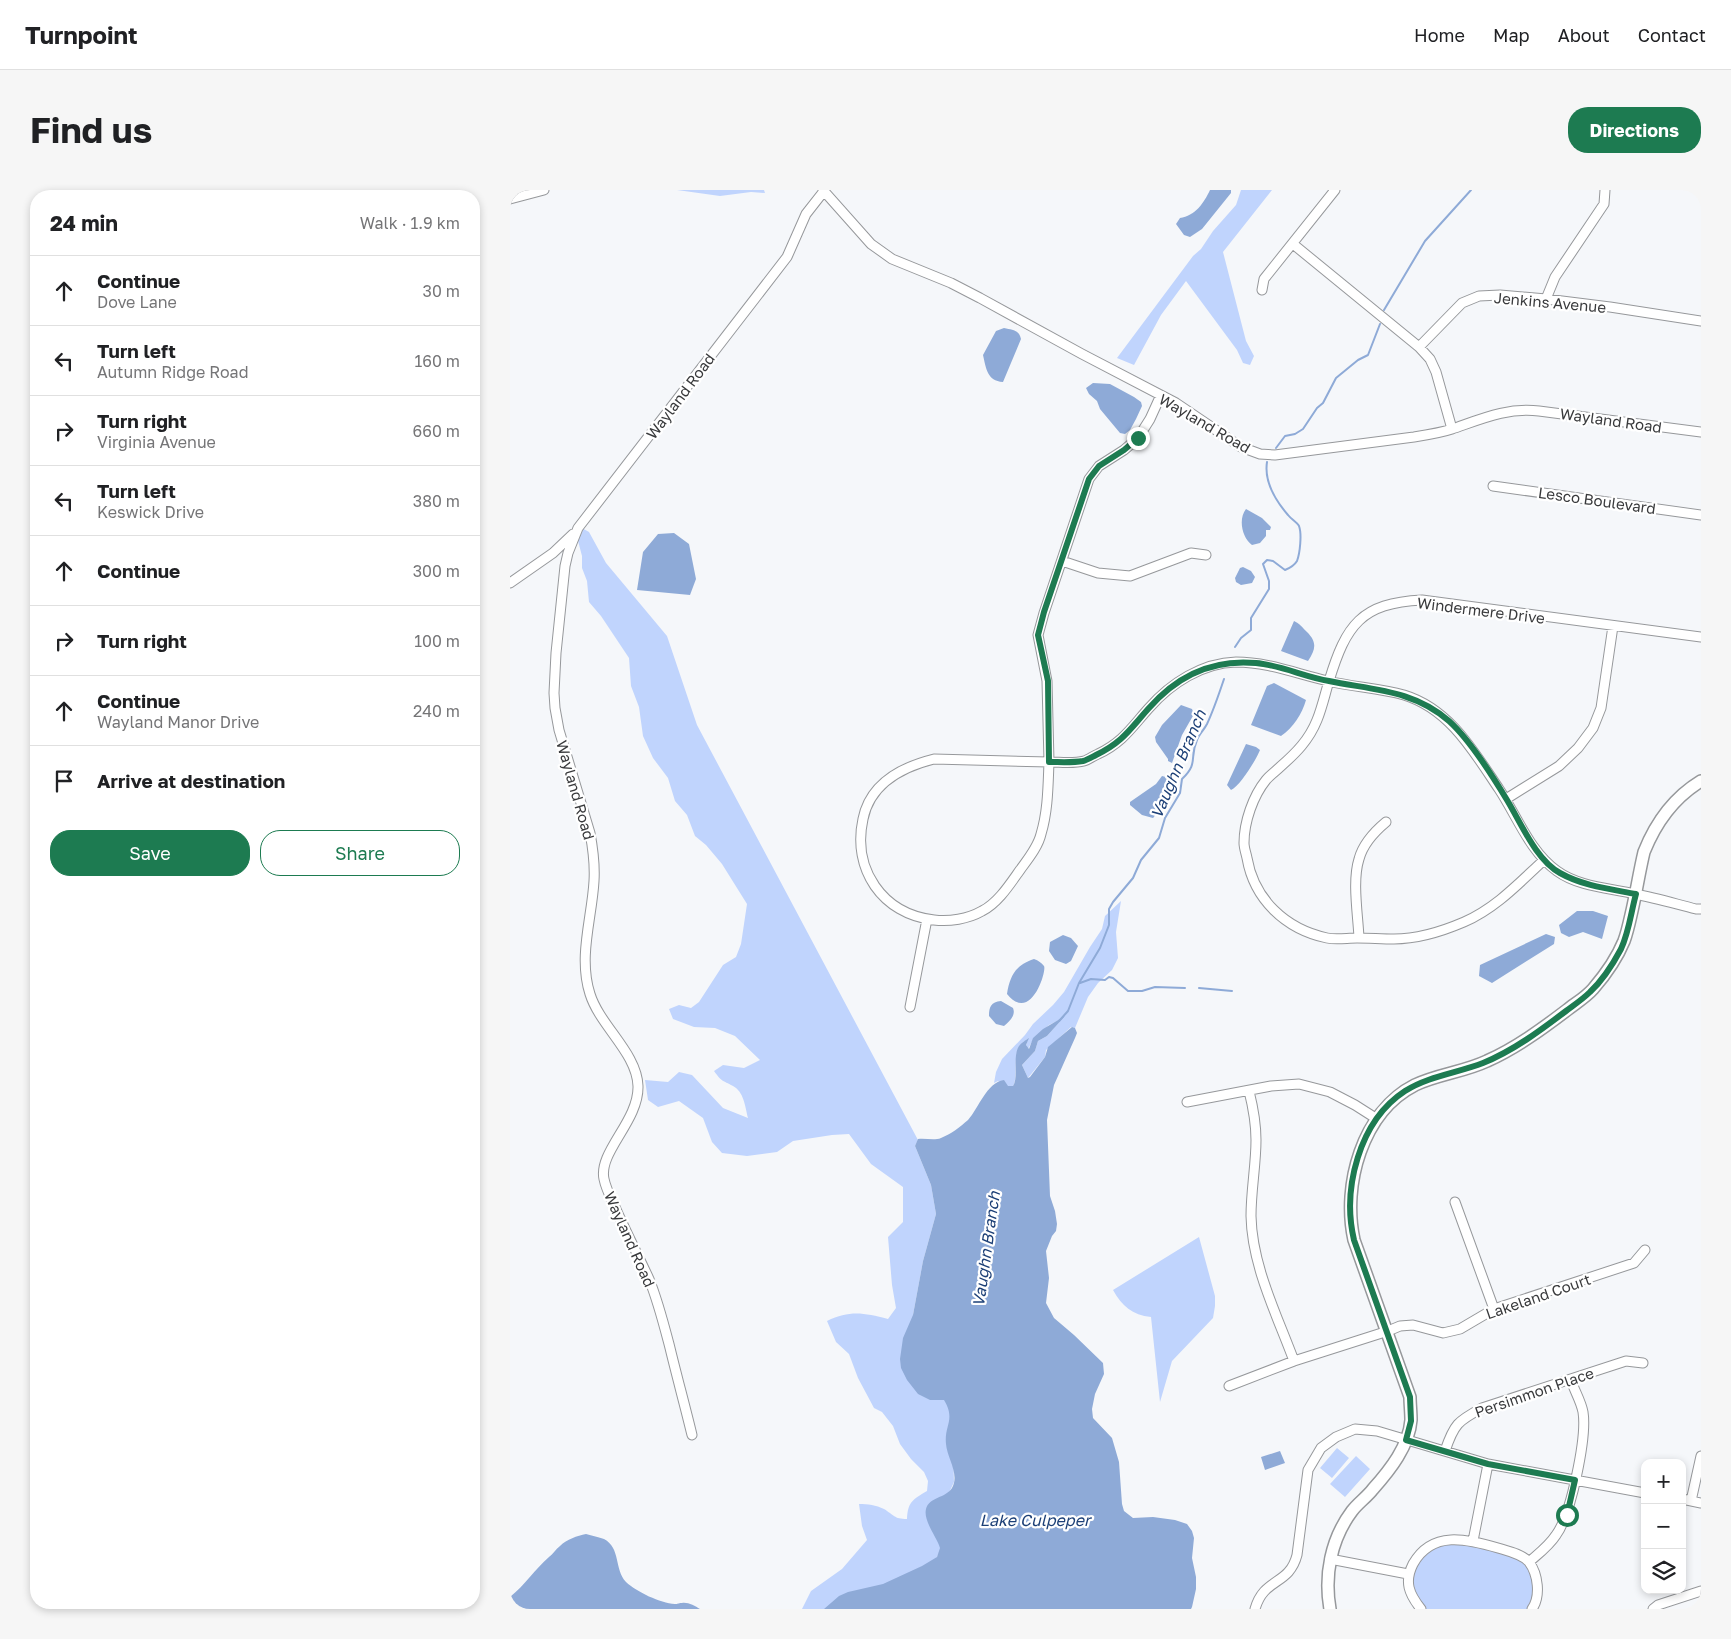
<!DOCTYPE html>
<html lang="en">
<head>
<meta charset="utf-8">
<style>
	body { margin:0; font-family:"Golos Text",sans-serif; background:#f6f6f6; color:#202124 }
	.controls { position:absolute; right:15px; bottom:15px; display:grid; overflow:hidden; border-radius:10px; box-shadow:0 2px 8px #0003 }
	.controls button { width:45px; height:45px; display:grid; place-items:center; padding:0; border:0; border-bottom:1px solid #e0e0e0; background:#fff; color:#202124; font:25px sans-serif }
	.stop { position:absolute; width:15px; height:15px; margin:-11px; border:4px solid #1d7b51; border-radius:50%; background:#fff }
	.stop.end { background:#1d7b51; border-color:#fff; box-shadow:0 1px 5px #0008 }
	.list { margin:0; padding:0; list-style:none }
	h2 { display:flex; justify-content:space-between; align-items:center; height:65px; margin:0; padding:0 20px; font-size:21px }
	h2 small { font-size:16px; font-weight:400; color:#757577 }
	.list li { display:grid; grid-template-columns:32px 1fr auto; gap:15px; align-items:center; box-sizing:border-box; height:70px; padding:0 20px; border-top:1px solid #e0e0e0 }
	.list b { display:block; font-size:19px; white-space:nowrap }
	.list p { margin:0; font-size:16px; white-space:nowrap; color:#757577 }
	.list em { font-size:16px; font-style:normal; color:#757577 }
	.actions { display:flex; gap:10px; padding:15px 20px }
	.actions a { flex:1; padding:11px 0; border:1px solid #1d7b51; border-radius:20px; text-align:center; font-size:18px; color:#1d7b51 }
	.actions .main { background:#1d7b51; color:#fff }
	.icon { flex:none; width:28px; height:28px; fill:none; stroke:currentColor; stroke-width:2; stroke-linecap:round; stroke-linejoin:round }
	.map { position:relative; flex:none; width:1191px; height:1419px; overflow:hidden; border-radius:20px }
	header { display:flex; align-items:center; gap:30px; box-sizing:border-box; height:70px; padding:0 25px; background:#fff; border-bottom:1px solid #e0e0e0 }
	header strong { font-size:24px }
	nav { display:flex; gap:28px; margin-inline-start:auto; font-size:18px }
	.intro { display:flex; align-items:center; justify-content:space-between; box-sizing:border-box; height:120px; padding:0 30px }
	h1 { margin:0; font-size:35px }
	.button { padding:12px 22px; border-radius:20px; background:#1d7b51; color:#fff; font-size:18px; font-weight:700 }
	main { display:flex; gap:30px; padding:0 30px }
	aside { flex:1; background:#fff; border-radius:20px; box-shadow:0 2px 8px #0003 }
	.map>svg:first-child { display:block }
	.green { fill:#c0d4fd }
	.water { fill:#8eaad7 }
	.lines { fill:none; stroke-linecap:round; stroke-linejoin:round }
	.stream { stroke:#8eaad7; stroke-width:2 }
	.street-casing { stroke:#96989b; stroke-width:11 }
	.secondary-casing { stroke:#96989b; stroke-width:14 }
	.street { stroke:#fff; stroke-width:9 }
	.secondary { stroke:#fff; stroke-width:11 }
	.route { stroke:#1d7b51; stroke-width:6 }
	.labels { text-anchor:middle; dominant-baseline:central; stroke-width:4.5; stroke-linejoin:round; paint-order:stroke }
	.street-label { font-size:15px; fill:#393a3c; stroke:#fff }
	.water-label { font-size:16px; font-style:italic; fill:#1d4077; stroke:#fff }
</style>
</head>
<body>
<header>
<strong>Turnpoint</strong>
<nav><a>Home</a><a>Map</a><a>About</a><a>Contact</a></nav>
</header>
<div class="intro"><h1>Find us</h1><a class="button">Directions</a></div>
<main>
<aside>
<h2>24 min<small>Walk · 1.9 km</small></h2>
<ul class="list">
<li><svg class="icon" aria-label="ahead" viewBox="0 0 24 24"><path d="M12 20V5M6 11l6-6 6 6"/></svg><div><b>Continue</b><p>Dove Lane</p></div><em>30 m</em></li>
<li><svg class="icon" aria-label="left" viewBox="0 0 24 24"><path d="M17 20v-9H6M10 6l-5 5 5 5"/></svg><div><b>Turn left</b><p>Autumn Ridge Road</p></div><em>160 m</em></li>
<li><svg class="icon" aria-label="right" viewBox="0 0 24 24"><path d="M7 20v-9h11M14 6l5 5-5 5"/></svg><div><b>Turn right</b><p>Virginia Avenue</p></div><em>660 m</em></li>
<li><svg class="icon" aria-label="left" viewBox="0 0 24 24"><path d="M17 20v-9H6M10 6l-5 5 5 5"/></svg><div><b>Turn left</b><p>Keswick Drive</p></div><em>380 m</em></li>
<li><svg class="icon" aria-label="ahead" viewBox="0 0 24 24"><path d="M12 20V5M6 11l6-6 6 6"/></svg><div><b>Continue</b></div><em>300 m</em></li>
<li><svg class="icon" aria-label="right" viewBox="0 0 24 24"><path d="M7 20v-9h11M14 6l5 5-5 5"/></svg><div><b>Turn right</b></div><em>100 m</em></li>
<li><svg class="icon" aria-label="ahead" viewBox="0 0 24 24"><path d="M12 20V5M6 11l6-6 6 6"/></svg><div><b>Continue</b><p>Wayland Manor Drive</p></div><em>240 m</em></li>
<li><svg class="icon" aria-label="arrive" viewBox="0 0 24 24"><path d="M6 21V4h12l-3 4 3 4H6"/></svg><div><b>Arrive at destination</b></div></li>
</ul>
<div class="actions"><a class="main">Save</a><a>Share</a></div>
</aside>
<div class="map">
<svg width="1191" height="1419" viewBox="0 0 1191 1419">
	<rect width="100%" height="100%" fill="#f5f7fa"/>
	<path class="green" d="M167 0H254L255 3 241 2 210 6Z
		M731 0H762L713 62 736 151 744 166 740 175 733 173 727 160 676 91 651 125 624 175 607 168 683 66 691 59 703 41 726 15Z
		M72 338 79 342 96 373 157 446 187 535 408 950 405 956 421 995 426 1024 413 1071 403 1125 431 1208 437 1210 442 1225 444 1292 438 1305 432 1357 426 1369 391 1388 318 1419H292L301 1401 332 1379 357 1350 352 1336 349 1314C358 1314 366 1315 374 1319 384 1325 384 1329 397 1329 398 1312 402 1310 417 1301L418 1291 414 1282 401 1269 390 1254 383 1236 372 1222 364 1218 348 1188 339 1164 326 1152 317 1131C340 1120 354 1123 378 1129L386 1118 382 1095 378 1047 393 1032V997L361 974 339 944 322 945 283 951 267 962 237 966 212 963 202 952 193 928 169 911 148 917 138 910 135 890 158 892 169 882 182 885 213 918 238 928C235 916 234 902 223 896 212 890 212 892 204 881L213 875 234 878 250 870 225 846 205 838 184 837 163 829 159 819 169 815 181 818 189 812 213 775 226 767 231 754 237 714 212 674 196 655 185 646 177 625 165 611 158 588 143 568 133 546 129 517 121 496 119 468 91 426 79 412 77 391 72 378V366L67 347Z
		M611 711 606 742 608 768 602 780 588 793 578 807 565 838 561 837 536 860 535 867 518 888 512 875 525 861 528 851 537 846 553 828 539 835 524 848 518 859 516 855 518 849C515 851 510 854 509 857 503 868 508 889 503 896L498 897 488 891 484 893 486 882 492 869 515 845 523 834 543 815 554 802 580 757 592 739 595 726Z
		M689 1047 705 1106V1116L703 1128 662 1171 650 1212 641 1127C622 1125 612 1116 603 1100Z
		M827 1258 839 1268 822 1288 810 1278Z
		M846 1266 860 1279 835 1307 820 1294Z
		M963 1351 1019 1372 1027 1395 1021 1419H911L898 1384 918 1357Z"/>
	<path class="water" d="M700 0H721V3L692 39 680 47 674 45 666 34 670 28C685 26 694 13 700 0Z
		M494 138C503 140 509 140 511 149L493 192C477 191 476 178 473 165L486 141Z
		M583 193 600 194 624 207 631 212 632 216 626 229 620 240 615 244 610 243 590 219 587 211 579 204 576 198Z
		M736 319 752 328 761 337 760 340H756V346L750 353 742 355C732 348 728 329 736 319Z
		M164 343 179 354 186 389 180 405 127 400 133 362 148 344Z
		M733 377 741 381 745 387 742 393 731 395 726 392 725 388 730 378Z
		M784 431C789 433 793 438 797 442 807 452 806 459 798 471L771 461Z
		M764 493 796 510C792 524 783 538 771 546L741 535 757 496Z
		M671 515 682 519 684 524 672 545 662 573 658 571V569L646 552 645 547 652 535Z
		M736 554 746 557 750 560C746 570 730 596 721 600L717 595Z
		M652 586 660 588 662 591 644 627 643 628 632 625 620 615V612L646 594Z
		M1067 721H1083L1098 726 1092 749 1073 742 1059 747 1051 743 1049 735Z
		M1036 744 1045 747 1044 754 982 793 969 786 970 775Z
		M553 745 561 748 568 756 561 771 556 774 545 770 539 761 540 752Z
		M524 769C527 770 532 773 534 776 537 780 521 834 497 804 500 785 506 775 524 769Z
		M491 811 503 818C506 825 500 831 494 836L486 834 479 826C479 817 481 812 491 811Z
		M555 826 537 846 528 851 525 861 512 875 518 888 520 887 535 867 538 857 562 837 565 838 567 843 565 848 544 895 537 930 540 1006 545 1021 547 1034 546 1041 542 1046 536 1061 539 1088 536 1113 544 1128 564 1145 593 1173 594 1184 585 1204 582 1219 583 1228 602 1248 609 1272 612 1314 614 1321 623 1328 643 1327 665 1330 677 1334 682 1341 684 1348 682 1368 686 1387V1399L682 1417 681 1419H314L329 1406 338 1402 373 1394 412 1376 427 1367 430 1358C427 1347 413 1331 416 1319 419 1307 436 1308 442 1298 450 1284 437 1268 436 1254 434 1235 446 1230 434 1210H420L408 1204 397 1190 391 1178 390 1169 393 1148 403 1125 413 1071 426 1024 421 995 405 956 408 949C416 948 424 951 431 948 441 944 450 937 458 930 469 918 476 893 494 890L498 896H503C509 887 502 867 509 856 511 853 516 850 519 848L516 855 519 859 523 848 533 839Z
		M770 1261 775 1273 755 1280 751 1267Z
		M76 1344C82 1346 89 1347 94 1349 111 1358 104 1379 116 1392 127 1402 150 1413 165 1414 170 1414 167 1413 172 1413 178 1412 185 1416 190 1419H0V1407C15 1395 25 1379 39 1367 43 1364 46 1359 50 1356 57 1349 67 1346 76 1344Z"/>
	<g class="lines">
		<path class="stream" d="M874 120 915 51 961 0
			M766 258 775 246 785 244 793 239 807 218 813 213 826 188 848 170 858 165 870 134
			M725 457 731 448 741 440V428L759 399V391L753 374 757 370 763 371 775 380C780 378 784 376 787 371 790 363 792 344 789 336 787 332 781 329 778 325 766 311 754 291 757 272
			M570 793 581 789 595 790 599 787 603 788 618 801H632L645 797 675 798
			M689 798 722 801
			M549 831 558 821 569 793 590 758 599 735V719L603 712 623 688 631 670 649 648 655 628 670 603 672 589C689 573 679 568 687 550 689 544 694 540 697 534 704 519 709 504 714 489"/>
		<g class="street-casing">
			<path id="street" d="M313 0 361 54 382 69 441 93 470 108 572 164 666 213 731 257 750 264 765 265 904 247C917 245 930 243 942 239 971 229 998 217 1029 221L1191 242
				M0 9 34 0
				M783 54 909 157 920 169 926 182 942 239
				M752 100 754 89 825 0
				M1036 109 1045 87 1094 14 1095 0
				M909 157 952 113 969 106 990 105 1036 109 1100 117 1191 131
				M650 207 640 229 628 248 614 260 589 276 579 289 534 423 528 445 537 491 539 572C550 572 563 574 574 571 578 570 583 566 588 564 613 552 621 538 639 518 661 493 692 473 726 472 758 472 787 484 818 491 843 497 869 498 894 505 940 519 964 562 989 599 1007 626 1020 662 1047 681 1069 697 1100 698 1125 704 1146 708 1166 714 1186 719H1191
				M983 296 1191 325
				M552 371 588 383 620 386 681 363 696 365
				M0 393 43 363 63 344
				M424 569 539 572C538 596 538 621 531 644 528 657 518 669 510 680 500 694 488 713 472 721 458 729 439 732 424 730 372 724 342 679 353 629 360 594 392 577 424 569Z
				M996 609 1049 576 1068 558 1083 538 1091 518 1103 436
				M1034 670C1009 693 986 718 954 732 933 741 907 749 884 749 872 749 859 748 847 748 837 748 826 750 817 748 775 739 744 709 737 668 736 663 734 658 734 653 734 632 743 606 756 590 760 585 766 581 770 577 786 563 799 550 807 530 812 518 815 504 819 491 836 435 851 413 912 410L1191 447
				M849 748C848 725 842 691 849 669 853 654 864 642 876 632
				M400 817 417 729
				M739 901C743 917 746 933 746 950 746 975 741 1000 741 1026 742 1076 767 1125 784 1171
				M677 912 761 896 789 894 820 902 845 915 867 929
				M945 1012 984 1119
				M719 1196 784 1171 878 1141 890 1136 903 1135 933 1143 950 1139 984 1119 1124 1073 1135 1060
				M182 1245C175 1216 167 1187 160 1158 154 1135 148 1111 139 1089 128 1065 116 1042 105 1017 101 1008 96 999 94 989 88 962 129 931 128 896 127 863 90 836 80 804 68 767 82 728 84 691 85 675 83 659 80 643L49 540 45 518 44 503 46 463 55 376 58 363 68 338 277 67 296 24 314 1
				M935 1261C944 1234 948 1231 972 1218L1116 1171 1133 1173
				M1172 1309 1191 1313
				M1181 1311 1191 1266
				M963 1351 978 1274
				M820 1369 898 1384
				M1019 1372C1028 1364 1039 1356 1046 1345 1061 1325 1077 1247 1073 1222 1071 1211 1064 1200 1061 1190
				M745 1419C754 1387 779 1396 787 1365L798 1280 811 1258 826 1247 845 1239 867 1241 978 1274 1135 1303
				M911 1419C899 1404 894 1392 903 1374 922 1340 957 1349 988 1358 998 1361 1012 1364 1019 1372 1028 1384 1031 1406 1022 1419
				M1143 1419 1148 1415 1191 1401"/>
		</g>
		<g class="secondary-casing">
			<path id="secondary" d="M820 1419C814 1385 821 1349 842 1321 848 1313 857 1307 863 1299 880 1280 899 1256 901 1230 901 1222 900 1214 900 1207L844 1050C832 995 852 922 905 895 928 884 954 882 977 871 1006 858 1032 839 1057 820 1066 813 1076 807 1083 799 1096 784 1107 768 1114 751 1117 743 1119 734 1121 725 1126 704 1129 683 1134 662 1146 632 1163 608 1191 591"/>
		</g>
		<use href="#street" class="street"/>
		<use href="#secondary" class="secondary"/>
	</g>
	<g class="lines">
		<path class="route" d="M628 248 614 260 589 276 579 289 534 422 528 445 538 491 539 572C550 572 562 573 573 571 577 570 582 567 586 565 613 552 620 539 639 518 667 486 703 469 746 473 770 475 795 487 819 491 863 500 904 500 939 531 960 550 982 585 997 610 1011 633 1026 670 1050 683 1073 696 1100 699 1126 704 1121 722 1119 742 1111 759 1103 774 1093 790 1080 802 1073 809 1064 815 1056 821 1031 840 1003 861 973 873 947 883 919 886 895 901 849 931 832 999 844 1050L900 1207 901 1231 896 1250 978 1274 1065 1290 1057 1325"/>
	</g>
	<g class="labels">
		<g class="street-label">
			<text transform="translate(1040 112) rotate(5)">Jenkins Avenue</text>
			<text transform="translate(170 206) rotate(-53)">Wayland Road</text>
			<text transform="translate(1101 230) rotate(8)">Wayland Road</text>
			<text transform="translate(695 233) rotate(30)">Wayland Road</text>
			<text transform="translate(1087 310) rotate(8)">Lesco Boulevard</text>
			<text transform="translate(971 420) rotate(7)">Windermere Drive</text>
			<text transform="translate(66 600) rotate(74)">Wayland Road</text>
			<text transform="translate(120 1049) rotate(66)">Wayland Road</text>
			<text transform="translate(1028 1106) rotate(-19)">Lakeland Court</text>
			<text transform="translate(1024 1202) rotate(-19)">Persimmon Place</text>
		</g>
		<g class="water-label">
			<text transform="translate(668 574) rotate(-67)">Vaughn Branch</text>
			<text transform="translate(476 1059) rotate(-82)">Vaughn Branch</text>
			<text x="525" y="1330">Lake Culpeper</text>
		</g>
	</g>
</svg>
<div class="controls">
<button>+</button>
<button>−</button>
<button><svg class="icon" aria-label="layers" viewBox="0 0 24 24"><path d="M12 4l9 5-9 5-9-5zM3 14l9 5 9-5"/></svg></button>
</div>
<div class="stop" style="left:1057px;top:1325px"></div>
<div class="stop end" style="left:628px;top:248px"></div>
</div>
</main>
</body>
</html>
